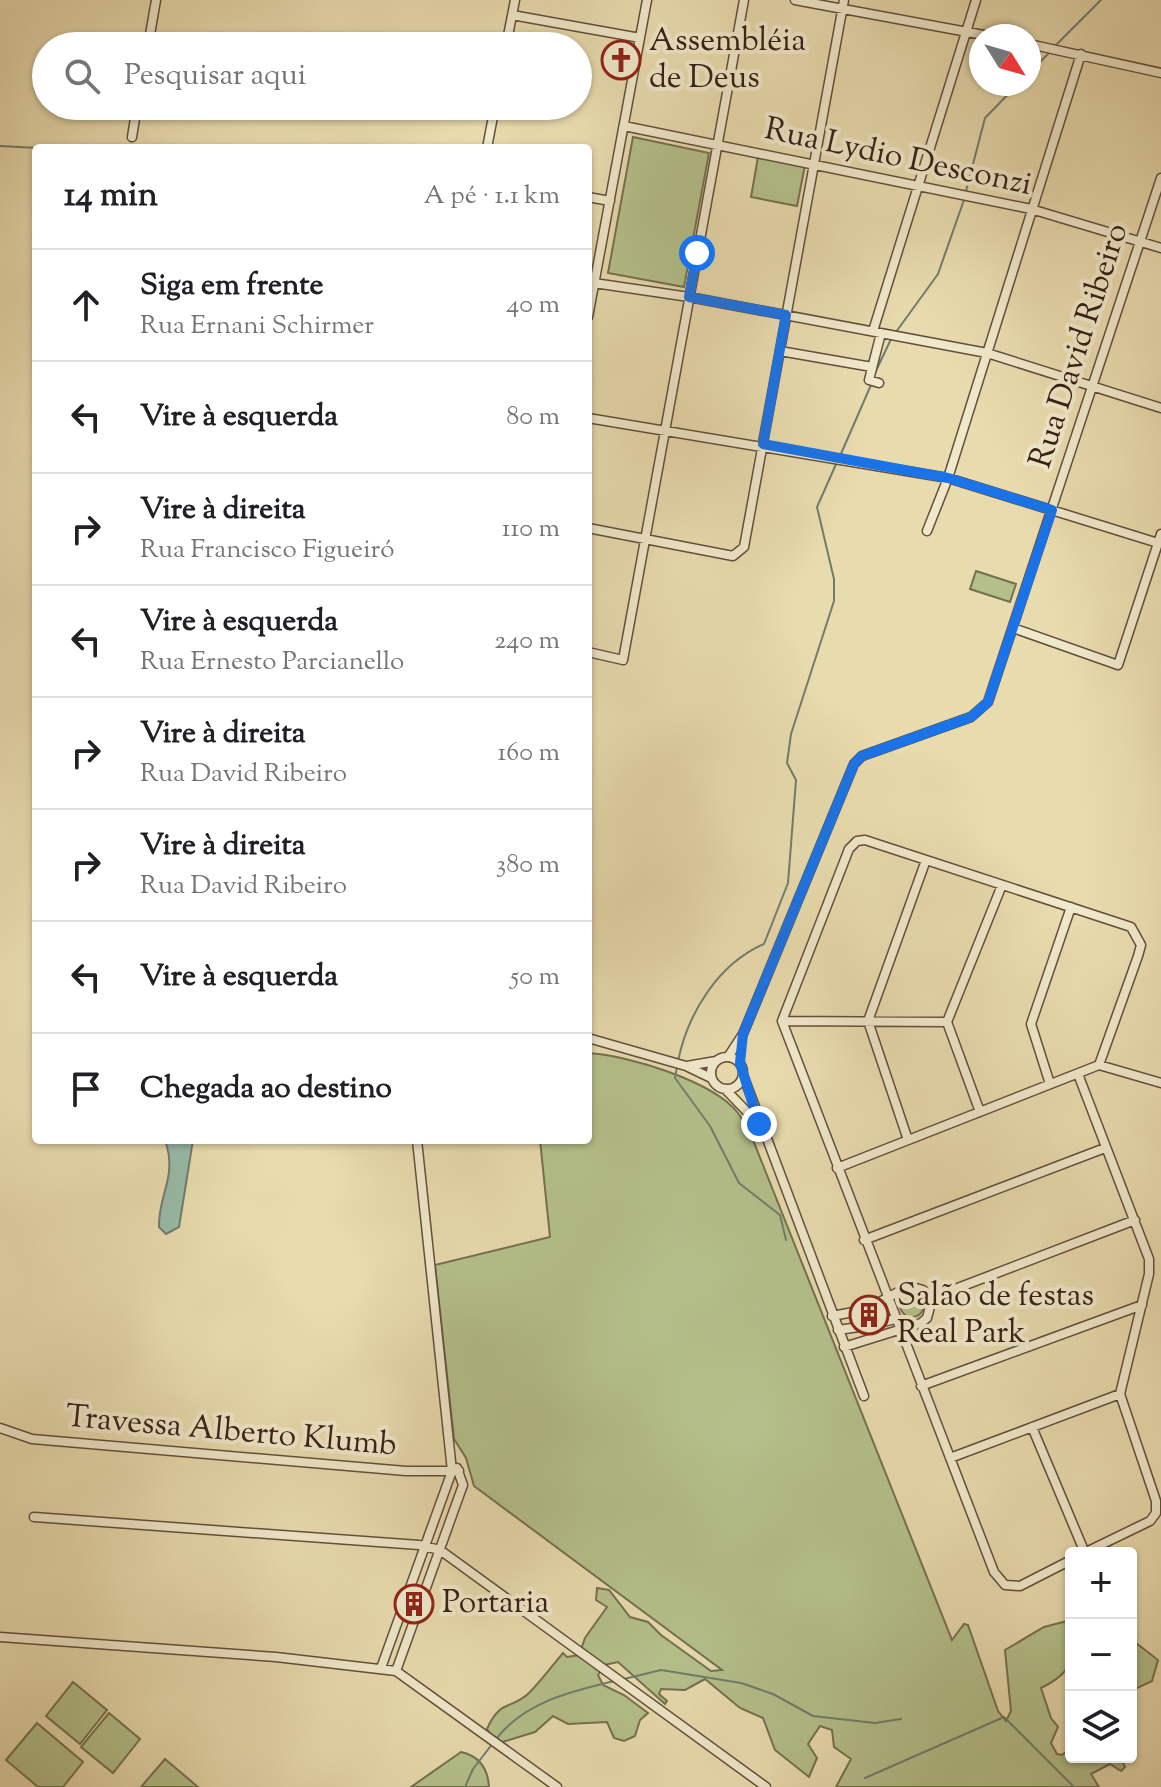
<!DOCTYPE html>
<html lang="pt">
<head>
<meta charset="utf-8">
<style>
	body { margin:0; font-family:"Sorts Mill Goudy",serif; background:#f2f2f2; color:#202124 }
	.controls { position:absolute; right:24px; bottom:24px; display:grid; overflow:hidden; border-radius:8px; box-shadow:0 2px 6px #0004 }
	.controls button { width:72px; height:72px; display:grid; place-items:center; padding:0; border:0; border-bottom:2px solid #e0e0e0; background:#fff; color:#202124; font:40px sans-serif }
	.compass { position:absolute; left:969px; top:24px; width:72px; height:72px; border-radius:50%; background:#fff; box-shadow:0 2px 6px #0004; rotate:127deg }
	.stop { position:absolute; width:24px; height:24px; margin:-18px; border:6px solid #1a73e8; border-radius:50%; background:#fff }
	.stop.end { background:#1a73e8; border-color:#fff; box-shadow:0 2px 8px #0008 }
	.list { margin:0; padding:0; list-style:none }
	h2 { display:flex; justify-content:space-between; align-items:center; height:104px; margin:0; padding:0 32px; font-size:34px }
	h2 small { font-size:26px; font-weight:400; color:#757577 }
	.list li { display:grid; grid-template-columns:52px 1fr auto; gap:24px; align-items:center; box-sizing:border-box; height:112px; padding:0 32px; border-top:2px solid #e0e0e0 }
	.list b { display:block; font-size:30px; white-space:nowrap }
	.list p { margin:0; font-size:26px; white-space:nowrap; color:#757577 }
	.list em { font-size:26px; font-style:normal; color:#757577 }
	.icon { flex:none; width:44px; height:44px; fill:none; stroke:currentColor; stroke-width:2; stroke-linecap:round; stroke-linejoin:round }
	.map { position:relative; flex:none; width:1161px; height:1787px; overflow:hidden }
	.search { position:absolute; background:#fff; box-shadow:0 2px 6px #0004; left:32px; top:32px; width:560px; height:88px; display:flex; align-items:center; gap:20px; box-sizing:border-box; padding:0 28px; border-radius:44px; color:#757577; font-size:30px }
	.panel { position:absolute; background:#fff; box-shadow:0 2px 6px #0004; left:32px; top:144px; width:560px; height:1000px; border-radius:8px }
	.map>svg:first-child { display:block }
	.green { fill:#b4c08b; stroke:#757050; stroke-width:2 }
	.water { fill:#97bba9; stroke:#707d6e; stroke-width:2 }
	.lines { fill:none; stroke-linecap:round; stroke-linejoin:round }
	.stream { stroke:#707d6e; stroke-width:2 }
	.minor-tunnel { stroke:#c4b690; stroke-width:8; stroke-dasharray:8 4; stroke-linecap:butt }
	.minor-casing { stroke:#624f3c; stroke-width:11 }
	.minor { stroke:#f0e8ca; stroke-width:8 }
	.route { stroke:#1a73e8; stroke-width:10 }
	.labels { text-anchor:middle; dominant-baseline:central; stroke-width:8; stroke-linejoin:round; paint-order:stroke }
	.poi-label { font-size:32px; fill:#362016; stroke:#f0e8ca; text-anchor:start }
	.street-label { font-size:32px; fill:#362016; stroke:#f0e8ca }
</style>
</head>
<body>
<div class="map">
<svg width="1161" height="1787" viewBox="0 0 1161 1787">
	<rect width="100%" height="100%" fill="#e8dbae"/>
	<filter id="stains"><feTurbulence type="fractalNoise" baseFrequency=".0025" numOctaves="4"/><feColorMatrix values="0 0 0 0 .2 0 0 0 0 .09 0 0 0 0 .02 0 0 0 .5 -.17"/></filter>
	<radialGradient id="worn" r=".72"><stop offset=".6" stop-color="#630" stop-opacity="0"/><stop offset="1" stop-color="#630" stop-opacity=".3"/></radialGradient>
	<path class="green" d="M633 137 709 153 684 287 608 273Z
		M758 157 805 165 797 206 751 197Z
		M976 571 1016 584 1010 602 970 589Z
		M588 1053C627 1055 713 1081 738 1113 744 1121 748 1131 753 1140L952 1640 964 1624 968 1625 998 1711 1006 1721 1011 1711 1005 1650 1044 1627 1071 1620C1071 1657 1078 1670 1041 1688L1051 1718 1058 1727 1051 1743 1057 1754 1062 1755 1071 1748V1757H1120L1125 1767 1121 1771 1110 1764 1091 1774 1099 1787H836L851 1759 834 1747 832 1730 820 1726 808 1744 817 1758 809 1777 775 1750 763 1718 740 1708 705 1679 685 1690 661 1689 659 1694 667 1701 665 1704 618 1662 604 1665 598 1675 603 1685 624 1695 648 1713 640 1720 635 1736 624 1741 614 1738 607 1722 568 1724 553 1716 535 1732 496 1744 487 1729C500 1699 511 1710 529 1693 541 1681 552 1666 563 1653L567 1657 579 1655 585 1638 607 1607 596 1600 597 1588 609 1590 630 1617 648 1622 661 1635 711 1671 722 1670 474 1486 466 1458 454 1439 435 1265 550 1237 540 1140H588Z
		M900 1305a12 12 0 1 1 24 0a12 12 0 1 1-24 0Z
		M1131 1639 1158 1660 1152 1681 1131 1691Z
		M73 1682 107 1710 80 1744 46 1716Z
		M109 1713 140 1739 113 1773 81 1747Z
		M37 1723 83 1762 63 1787H38L6 1760Z
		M461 1752C479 1756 488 1769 489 1787H411Z
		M165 1759 198 1787H141Z"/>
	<path class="water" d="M165 1140H193L179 1227 166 1234 159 1227C158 1194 178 1177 165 1140Z"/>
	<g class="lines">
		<path class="stream" d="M1055 46 1101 0
			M1029 73 1051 51
			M0 146 38 148
			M966 191 985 118 1018 84
			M896 332 938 274 965 197
			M874 375 892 337
			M840 456 871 385
			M678 1061C688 1013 718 964 764 944L788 883 796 780 787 763 791 734 834 601V579L817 507 837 462
			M677 1067 675 1078 710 1126 739 1183 780 1215 786 1240
			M624 1679 661 1670 741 1683 773 1694 813 1716 875 1723 901 1719
			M497 1738C525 1702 572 1691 614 1681
			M865 1778 1004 1717 1074 1787
			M465 1787 473 1769 493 1743"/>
		<path class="minor-tunnel" d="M863 1323 878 1318"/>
		<g class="minor-casing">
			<path id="minor" d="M795 0 989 36
				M512 15 640 38
				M1029 44 1161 73
				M148 46 156 0
				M506 46 515 0
				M624 126 1031 209 1161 248
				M132 137 137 106
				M487 148 495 106
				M588 197 610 201
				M594 283 689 297 987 353 1161 408
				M588 317 647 0
				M873 331 976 0
				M780 351 872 367
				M879 383 869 380 881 333
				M588 418 948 478 1158 543
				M588 528 733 556 744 547 844 0
				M927 531 948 478 1081 54
				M1013 628 1118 665 1161 534
				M588 652 623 660 744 0
				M782 1021 947 1022
				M588 1038 686 1066 711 1078
				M728 1057 743 1034 854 764 862 756 971 717 988 702 1161 178
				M711 1073a16 16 0 1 1 32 0a16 16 0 1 1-32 0Z
				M687 1066 716 1061
				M1078 1074 1149 1259V1274L1120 1394 1156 1501V1513L1150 1521 1084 1553
				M743 1075 864 1396
				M1050 1084 1031 1024 1071 907
				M725 1089 756 1121
				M980 1112 947 1022 1002 885
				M908 1140 868 1021 926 860
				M837 1168 1099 1065 1161 1083
				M864 1240 1105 1148
				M929 1299 1135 1220
				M832 1316 859 1311
				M879 1323 895 1319
				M838 1330 859 1327 863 1323
				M844 1347 921 1323 927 1318 931 1303 923 1290 909 1286 874 1305
				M921 1386 1142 1305
				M1032 1427 1085 1553
				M0 1428 32 1439 406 1471H459
				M950 1458 1120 1394
				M34 1517 419 1545 440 1550 766 1787
				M1071 1560 1020 1586 1005 1585 994 1572 782 1021 849 849 857 841 865 840 1131 927 1141 945 1138 956 1099 1065
				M0 1637 276 1657 396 1671 557 1787
				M381 1668 452 1471 417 1140
				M396 1671 463 1485 457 1468"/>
		</g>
		<use href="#minor" class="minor"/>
	</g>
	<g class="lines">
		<path class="route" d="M697 253 689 297 786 315 763 444 948 478 1052 510 988 702 971 717 862 756 854 764 743 1034 740 1063 759 1124"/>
	</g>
	<defs>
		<g id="church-ring" transform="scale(2)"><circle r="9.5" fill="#f0e8ca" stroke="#8f2418" stroke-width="1.5"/><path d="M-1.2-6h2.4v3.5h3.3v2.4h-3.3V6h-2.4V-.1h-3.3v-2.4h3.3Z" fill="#8f2418"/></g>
		<g id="building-ring" transform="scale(2)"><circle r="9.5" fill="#f0e8ca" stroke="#8f2418" stroke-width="1.5"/><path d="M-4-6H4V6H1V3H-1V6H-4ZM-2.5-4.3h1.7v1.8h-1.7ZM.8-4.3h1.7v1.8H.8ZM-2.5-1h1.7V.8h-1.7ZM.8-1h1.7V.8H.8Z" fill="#8f2418"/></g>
	</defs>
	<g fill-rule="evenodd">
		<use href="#church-ring" x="621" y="60"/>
		<use href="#building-ring" x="869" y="1315"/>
		<use href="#building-ring" x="414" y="1604"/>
	</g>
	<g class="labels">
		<g class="poi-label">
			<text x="649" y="42">Assembléia<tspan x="649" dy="37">de Deus</tspan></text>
			<text x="897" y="1297">Salão de festas<tspan x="897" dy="37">Real Park</tspan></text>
			<text x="442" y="1604">Portaria</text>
		</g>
		<g class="street-label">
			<text transform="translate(898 158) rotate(12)">Rua Lydio Desconzi</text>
			<text transform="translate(1080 346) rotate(-72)">Rua David Ribeiro</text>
			<text transform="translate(231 1432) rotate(5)">Travessa Alberto Klumb</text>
		</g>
	</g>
	<rect width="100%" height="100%" filter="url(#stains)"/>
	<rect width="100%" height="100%" fill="url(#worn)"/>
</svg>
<div class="controls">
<button>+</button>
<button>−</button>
<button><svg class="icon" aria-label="layers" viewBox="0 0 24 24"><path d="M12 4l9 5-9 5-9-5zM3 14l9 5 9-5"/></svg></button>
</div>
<svg class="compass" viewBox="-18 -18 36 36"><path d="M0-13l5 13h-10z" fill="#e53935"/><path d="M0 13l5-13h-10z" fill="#757577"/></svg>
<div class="stop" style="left:697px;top:253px"></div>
<div class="stop end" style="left:759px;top:1124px"></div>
<div class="search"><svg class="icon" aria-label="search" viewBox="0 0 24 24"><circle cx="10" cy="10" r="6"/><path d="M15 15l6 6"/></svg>Pesquisar aqui</div>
<section class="panel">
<h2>14 min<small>A pé · 1.1 km</small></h2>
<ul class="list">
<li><svg class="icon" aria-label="ahead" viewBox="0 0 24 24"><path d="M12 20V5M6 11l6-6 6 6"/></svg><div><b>Siga em frente</b><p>Rua Ernani Schirmer</p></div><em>40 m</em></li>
<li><svg class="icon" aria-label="left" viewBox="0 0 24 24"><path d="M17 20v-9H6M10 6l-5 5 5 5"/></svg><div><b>Vire à esquerda</b></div><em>80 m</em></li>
<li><svg class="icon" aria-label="right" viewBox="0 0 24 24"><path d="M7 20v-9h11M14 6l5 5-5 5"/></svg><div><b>Vire à direita</b><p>Rua Francisco Figueiró</p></div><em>110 m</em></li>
<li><svg class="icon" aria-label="left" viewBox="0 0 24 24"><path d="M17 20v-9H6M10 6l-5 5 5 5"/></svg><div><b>Vire à esquerda</b><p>Rua Ernesto Parcianello</p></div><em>240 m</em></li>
<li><svg class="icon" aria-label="right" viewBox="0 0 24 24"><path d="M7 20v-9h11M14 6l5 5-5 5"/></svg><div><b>Vire à direita</b><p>Rua David Ribeiro</p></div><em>160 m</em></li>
<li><svg class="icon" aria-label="right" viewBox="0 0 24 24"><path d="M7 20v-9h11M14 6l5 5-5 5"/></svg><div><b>Vire à direita</b><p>Rua David Ribeiro</p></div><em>380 m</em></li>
<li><svg class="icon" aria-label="left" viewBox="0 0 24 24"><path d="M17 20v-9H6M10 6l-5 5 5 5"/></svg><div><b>Vire à esquerda</b></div><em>50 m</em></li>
<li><svg class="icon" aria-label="arrive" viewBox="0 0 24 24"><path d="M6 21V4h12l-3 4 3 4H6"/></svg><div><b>Chegada ao destino</b></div></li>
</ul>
</section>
</div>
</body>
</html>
